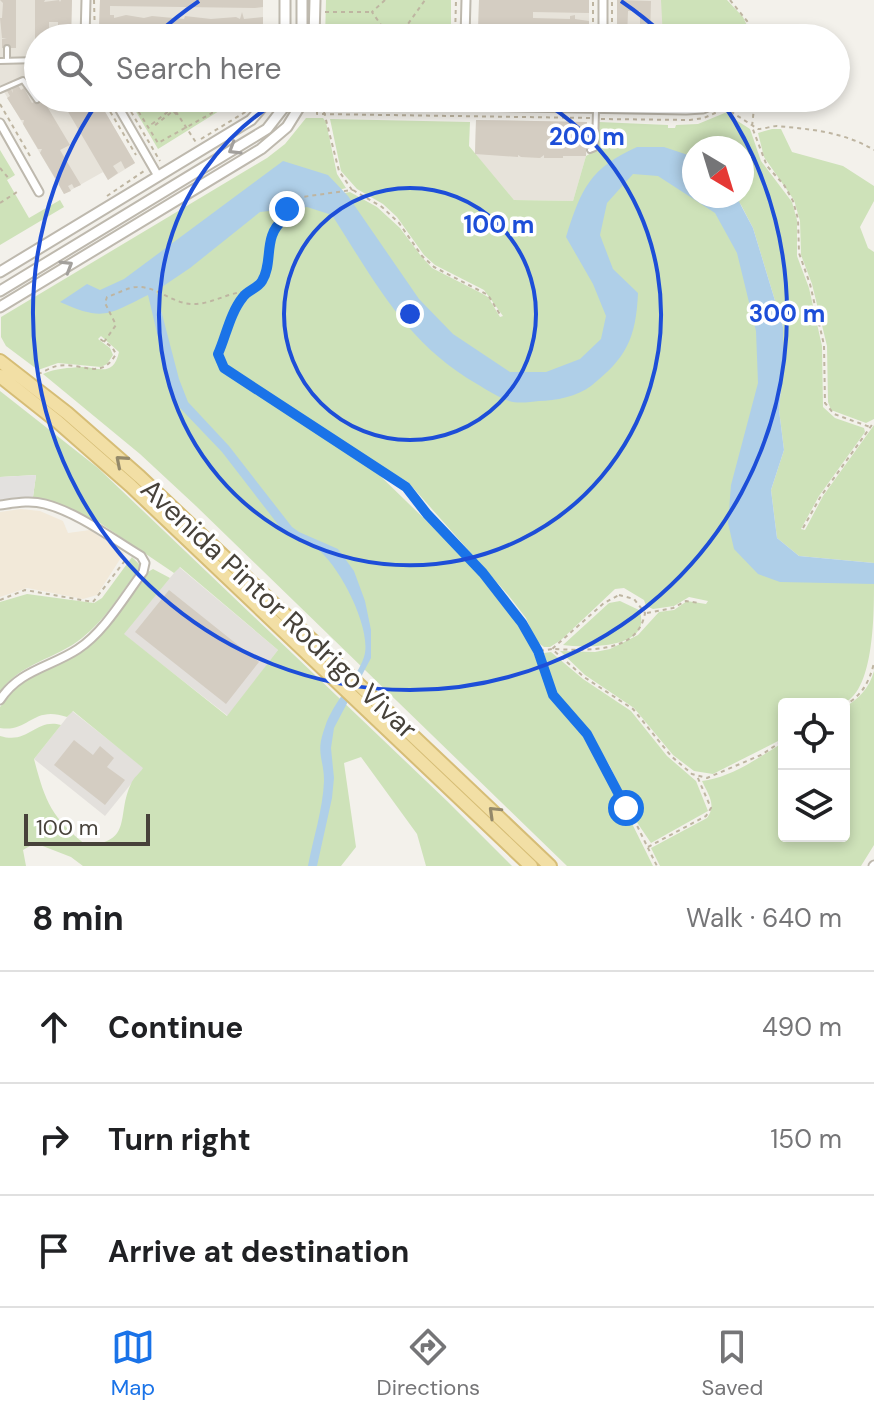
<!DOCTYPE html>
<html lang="en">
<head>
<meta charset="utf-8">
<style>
	body { margin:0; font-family:"DM Sans",sans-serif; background:#f6f6f6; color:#202124 }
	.controls { position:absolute; right:24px; bottom:24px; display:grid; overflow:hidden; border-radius:8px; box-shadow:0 4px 12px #0003 }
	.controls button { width:72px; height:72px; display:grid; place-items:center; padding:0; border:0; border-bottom:2px solid #e0e0e0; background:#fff; color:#202124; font:40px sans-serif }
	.compass { position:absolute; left:682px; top:136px; width:72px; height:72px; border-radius:50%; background:#fff; box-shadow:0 4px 12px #0003; rotate:142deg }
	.scale { position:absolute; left:24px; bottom:20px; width:126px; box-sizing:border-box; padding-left:8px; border:4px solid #47423a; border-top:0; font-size:22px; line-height:28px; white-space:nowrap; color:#47423a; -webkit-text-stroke:6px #fff; paint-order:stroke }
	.stop { position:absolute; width:24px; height:24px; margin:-18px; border:6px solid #1a73e8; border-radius:50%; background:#fff }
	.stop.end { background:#1a73e8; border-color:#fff; box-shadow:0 2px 8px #0008 }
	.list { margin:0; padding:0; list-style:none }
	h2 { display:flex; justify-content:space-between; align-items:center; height:104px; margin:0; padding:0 32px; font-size:34px }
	h2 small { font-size:26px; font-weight:400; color:#757577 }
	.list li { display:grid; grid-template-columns:52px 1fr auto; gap:24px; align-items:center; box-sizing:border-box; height:112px; padding:0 32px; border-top:2px solid #e0e0e0 }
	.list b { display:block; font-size:30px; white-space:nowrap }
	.list em { font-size:26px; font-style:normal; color:#757577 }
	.icon { flex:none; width:44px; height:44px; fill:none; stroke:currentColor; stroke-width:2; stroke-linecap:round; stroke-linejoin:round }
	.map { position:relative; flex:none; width:874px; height:866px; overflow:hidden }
	.search { position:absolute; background:#fff; box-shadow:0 4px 12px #0003; left:24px; right:24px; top:24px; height:88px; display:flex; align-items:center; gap:20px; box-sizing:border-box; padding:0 28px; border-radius:44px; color:#757577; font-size:30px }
	.sheet { height:440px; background:#fff }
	nav { display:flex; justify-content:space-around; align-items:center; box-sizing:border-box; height:112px; border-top:2px solid #e0e0e0; background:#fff; font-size:22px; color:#757577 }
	nav a { display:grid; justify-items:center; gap:4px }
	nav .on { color:#1a73e8 }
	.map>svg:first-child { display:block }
	.residential { fill:#e7e3da }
	.commercial { fill:#f2e9d9 }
	.industrial { fill:#e3e0dc }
	.green { fill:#cee2b9; fill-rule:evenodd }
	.parking { fill:#e3e1df }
	.water { fill:#afcfe8 }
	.building { fill:#d4cdc2 }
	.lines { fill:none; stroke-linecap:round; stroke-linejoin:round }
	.service-casing { stroke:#beb9ae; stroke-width:8 }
	.minor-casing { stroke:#beb9ae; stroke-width:11 }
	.tertiary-casing { stroke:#beb9ae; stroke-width:13 }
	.primary-casing { stroke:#d6bd76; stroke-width:16 }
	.path { stroke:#beb5a1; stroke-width:2; stroke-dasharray:4 4; stroke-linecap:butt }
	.service { stroke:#fff; stroke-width:4 }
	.minor { stroke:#fff; stroke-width:7 }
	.tertiary { stroke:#fff; stroke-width:9 }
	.primary { stroke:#f2dfa5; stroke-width:12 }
	.oneway { stroke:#a3a09c }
	.oneway2 { stroke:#94896a }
	.route { stroke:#1a73e8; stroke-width:10 }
	.ring { fill:none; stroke:#1d4ed8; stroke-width:4 }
	.labels { text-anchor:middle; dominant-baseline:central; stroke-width:7; stroke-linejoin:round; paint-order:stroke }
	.street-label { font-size:28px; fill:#47423a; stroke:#fff }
	.centre { fill:#1d4ed8; stroke:#fff; stroke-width:4 }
	.ring-label { font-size:24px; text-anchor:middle; font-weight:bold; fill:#1d4ed8; stroke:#fff; stroke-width:7; stroke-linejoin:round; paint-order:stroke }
</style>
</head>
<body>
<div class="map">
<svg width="874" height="866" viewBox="0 0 874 866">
	<rect width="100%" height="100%" fill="#f3f1eb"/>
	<path class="residential" d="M0 0H72L71 38H38V98H97L135 163 108 180 103 172 64 194 0 85Z
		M100 0H263V31L99 28Z
		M479 0H589V38H478Z
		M617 0H666L671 38H617Z
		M476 120 587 122 586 156 573 201 514 200 475 154Z"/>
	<path class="commercial" d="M21 509 40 511 63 521 68 533 90 530 124 553 97 595 83 599 27 588 0 597V512Z"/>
	<path class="industrial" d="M179 567 278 650 228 716 123 634Z
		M72 711 144 768 105 816 34 759Z"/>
	<path class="green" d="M326 0H451V38H325Z
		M727 0 743 17 753 38H663L661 0Z
		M128 98H240L158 149Z
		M722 104 736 120 750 129 761 161 792 202 797 220V256L809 288 822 346 823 407 835 418 864 428 865 432 819 496 801 529 805 530 823 496 874 425V563L799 556 777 538 771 490 784 450 779 410 783 367V327L753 228 740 203 775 341 734 548 874 584C874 615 874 695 841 704 824 708 802 704 784 704V738L713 774 694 771 673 755 634 708 585 675 560 651 595 652 610 649 638 635 659 612 674 610 687 601 706 604 708 601 689 597 674 606 653 609 646 606 644 600 624 588 615 589 561 640 550 647H544L536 641 526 618 509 596 408 482 338 441 227 368 220 355 244 297 263 282 277 227 287 217 290 203 350 192 377 207 400 228 421 256 432 268 481 293 488 297 500 317 503 316 484 290 435 265 424 255 397 217 383 204 357 189 341 171 330 119 470 122 469 146 514 200 573 201 586 156 598 149 599 122 668 125V128H675L676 125 698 124 727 112ZM694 148H742V196H694Z
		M306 118H323L326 122 337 174 346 188 285 206 284 217 273 226 261 275 235 303 216 358 224 371 369 465 480 573 522 626 551 695 584 734 604 767 653 866H567L196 506 140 454 43 374C56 368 68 368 82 367 98 367 113 378 119 352L101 336 98 339 110 348 113 355 107 364 101 367 58 363 38 370 6 346 1 337V317L267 158 285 144Z
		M772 129H781L792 152 843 166 874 186V201L860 227 868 248 874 252V419L866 423 831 410 828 402 827 346 812 284 801 255 800 221 794 200 764 157 758 133Z
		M0 150 15 175 7 180 29 218 60 200 64 207 0 245Z
		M0 391 98 468 447 801 512 866H426L417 834 361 757 344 763 356 847 341 866H83L71 857 35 843 23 850 26 866H0V736C29 745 35 718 61 725L34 759C45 801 51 817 86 845 134 843 116 814 131 784 133 778 140 773 143 768L73 711 67 717C32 705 29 733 0 728V707C25 671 49 673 82 651 109 634 127 598 146 573L153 569 170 578 124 634 227 716 278 650 180 567 174 573 97 521 33 497 36 475 0 477Z
		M132 557 140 565 138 570C121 593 105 620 82 638 56 659 20 663 0 692V602L27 594 94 603 102 598Z
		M620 601 639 610C655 649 585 648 563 645L609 603Z
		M551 652 583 679 631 711 667 756 696 781 708 811 651 843 632 815 610 766 589 733 556 695 544 653Z
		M874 671V845L861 866H660L651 848 707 818C717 805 708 794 702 781 730 778 760 757 784 742V836H844V708C859 698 869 689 874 671Z"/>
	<path class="parking" d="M36 475 33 497 0 500V477Z"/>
	<path class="water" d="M637 147H664L694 157V196H736L753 228 783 327V367L779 410 784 450 771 490 777 538 799 556 874 563V584L780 582 758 574 734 549 728 523 731 485 758 383 756 331 737 253 715 213 658 176 633 174 607 203 600 235 613 269 638 293C636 339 626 358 591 386 578 396 555 401 539 401 530 402 518 404 509 401 498 397 487 390 477 384 406 343 375 282 332 215L307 207 260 212 190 268 156 291 179 379 188 402 229 446 292 527 299 532 338 549 354 571 365 601 371 630V658L334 728 331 748 334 778 332 798 317 866H308C313 839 323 809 324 781 324 758 315 754 325 727 333 702 355 682 364 657 373 630 339 564 316 548 305 541 293 539 283 531L222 452 180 408 169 383 148 295C109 314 104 322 60 302L87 284 100 290 124 279 283 161 328 175 348 196 419 299 453 334 510 372H546L580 359 601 339 606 316 593 284 566 237C581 189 590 168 637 147Z"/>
	<path class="building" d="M0 0H16V48H2V39L7 38H2L0 18H2L3 3Z
		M35 0H45L44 2 59 0 60 2 61 0H72L71 38H58V22H49V38H38V48H35Z
		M100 0H263V7L255 8 110 6V15H114V18L126 15 144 18 152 16 184 19 185 16 211 19 236 17 240 19 242 12 244 19 263 17V31L99 28Z
		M479 0H589V13L533 12V18L570 19V16L575 15V19L589 21V34L558 33V30H555V33L478 32Z
		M617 0 651 1 650 38H640V11H628L627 38H617Z
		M18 85 21 90 24 88 32 103 42 98 70 145 60 150 81 185 74 188 72 184 68 186 71 191 64 194 59 185V178H55L40 153 42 149H38L23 124 24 120H21L7 98 10 96 7 91 11 89 13 93 12 88Z
		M60 98H73L75 101 80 98H97L135 163 125 169 121 161 113 166 118 173 108 180Z
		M476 120 587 122 586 156H563V158H544V155L540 158 521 157 518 155V157L475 154Z
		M169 590 259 662 226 704 135 632Z
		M74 740 93 755 100 746 114 758 107 767 125 780 105 805 54 765Z"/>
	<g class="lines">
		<g class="service-casing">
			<path id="service" d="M250 38V31
				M0 61 38 60
				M7 61V48
				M0 90 23 80 37 100
				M590 150 595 148 596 110"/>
		</g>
		<g class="minor-casing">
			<path id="minor" d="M85 38 86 0
				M465 38 466 0
				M603 38V0
				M113 98 158 176
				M303 103 686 110 703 109 720 101
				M0 123 39 192
				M0 505C15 503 30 500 45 504 79 513 111 538 141 556L145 563 143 572C124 597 105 631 78 649 51 667 19 670 0 700
				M873 866 874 865"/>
		</g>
		<g class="tertiary-casing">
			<path id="tertiary" d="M285 38V0
				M302 38V0
				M314 38 315 0
				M0 272 251 120 270 98
				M0 291 267 129 291 98
				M0 307 261 149 287 127 305 98"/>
		</g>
		<g class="primary-casing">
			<path id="primary" d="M0 361 67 413 140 477 550 866
				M0 376 58 422 131 486 531 866"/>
		</g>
		<path class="path" d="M94 0 95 38
			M385 0 372 12 390 38
			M730 0 747 21 754 38
			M325 12H372
			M388 33H402
			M403 38V31L425 0
			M455 38 456 0
			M593 38V0
			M612 38V0
			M102 98 136 155
			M123 98 160 161
			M130 98 158 143 212 113V104L207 98
			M167 98 197 144
			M216 98 223 100 232 98
			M611 98 689 101 705 98
			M755 98 752 127 767 166 784 185 793 201 798 219 799 253 810 284 824 345 825 403 834 414 870 427
			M0 104 30 156 27 158
			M727 104 733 113 758 129C764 129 772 126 777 126 810 129 844 132 874 150
			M174 107 152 124 154 126 173 111 177 115H179
			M317 111V114L591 118
			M324 112 339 171 352 190 295 198 287 205 284 219C262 235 274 262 262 281 258 288 247 291 243 297 230 313 226 336 218 354L224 368 406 487C442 534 487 573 521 622 537 645 540 671 553 694 561 710 578 722 588 736 615 776 635 823 657 866
			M601 119 690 120 704 118 724 109
			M201 139 247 111
			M0 168 10 180
			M353 190 382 207 399 223 422 256 434 267 488 295 501 316
			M107 196 144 171
			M0 203 17 192
			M104 342 116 325 105 303 107 297C117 294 128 287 137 287 156 286 172 303 191 304 208 305 224 295 241 292L242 295
			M38 374C44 372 51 367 57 366 82 361 100 382 116 354L112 347 100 339
			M803 528 821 496 874 422
			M619 595 634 599 645 613C638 655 585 650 552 649L604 603Z
			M0 600 25 590 93 602 127 558
			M647 613 673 608 686 601 699 603
			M540 651 552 649 584 677 633 709 671 756 692 774 707 778 761 755 784 740
			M844 706C862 695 869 683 874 663
			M648 847 706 816 711 808 697 776"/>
		<use href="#service" class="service"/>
		<use href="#minor" class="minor"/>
		<use href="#tertiary" class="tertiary"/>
		<use href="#primary" class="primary"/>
	</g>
	<defs><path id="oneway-chevron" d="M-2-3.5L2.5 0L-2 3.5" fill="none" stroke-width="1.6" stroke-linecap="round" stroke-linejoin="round" transform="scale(2)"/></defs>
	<g class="oneway">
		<use href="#oneway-chevron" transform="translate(234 149) rotate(149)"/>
		<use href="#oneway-chevron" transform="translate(67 266) rotate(-31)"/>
	</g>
	<g class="oneway2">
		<use href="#oneway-chevron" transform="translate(121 461) rotate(-139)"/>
		<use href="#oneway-chevron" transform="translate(494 812) rotate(-136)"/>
	</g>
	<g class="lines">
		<path class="route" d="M287 209 284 219C262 236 274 262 262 281 258 288 247 291 243 297 230 313 226 336 218 354L224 368 406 487 427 514 483 573 522 623 538 651 553 695 587 734 626 808"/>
	</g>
	<g class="ring">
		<circle cx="410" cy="314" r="126"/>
		<path d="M539 99A251 251 0 1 1 281 99"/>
		<path d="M155 36A377 377 0 0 1 199 1M621 1A377 377 0 0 1 665 36M721 100A377 377 0 1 1 99 100"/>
	</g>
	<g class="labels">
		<g class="street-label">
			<text transform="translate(279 609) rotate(43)">Avenida Pintor Rodrigo Vivar</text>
		</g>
	</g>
	<circle cx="410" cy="314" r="12" class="centre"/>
	<g class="ring-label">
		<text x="587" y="145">200 m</text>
		<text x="499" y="233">100 m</text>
		<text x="787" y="322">300 m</text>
	</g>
</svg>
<div class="controls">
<button><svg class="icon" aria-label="locate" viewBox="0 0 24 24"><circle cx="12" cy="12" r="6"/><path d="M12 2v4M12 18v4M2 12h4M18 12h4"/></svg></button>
<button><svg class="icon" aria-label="layers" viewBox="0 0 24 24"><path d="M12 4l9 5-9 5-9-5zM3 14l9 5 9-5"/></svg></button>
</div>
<svg class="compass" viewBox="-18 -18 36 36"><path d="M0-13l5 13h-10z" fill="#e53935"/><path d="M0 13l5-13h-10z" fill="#757577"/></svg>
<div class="scale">100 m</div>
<div class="stop" style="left:626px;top:808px"></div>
<div class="stop end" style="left:287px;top:209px"></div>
<div class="search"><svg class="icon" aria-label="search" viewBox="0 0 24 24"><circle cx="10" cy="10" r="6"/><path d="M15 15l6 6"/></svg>Search here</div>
</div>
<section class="sheet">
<h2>8 min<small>Walk · 640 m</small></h2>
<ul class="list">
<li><svg class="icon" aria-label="ahead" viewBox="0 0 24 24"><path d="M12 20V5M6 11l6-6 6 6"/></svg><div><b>Continue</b></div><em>490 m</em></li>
<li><svg class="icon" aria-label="right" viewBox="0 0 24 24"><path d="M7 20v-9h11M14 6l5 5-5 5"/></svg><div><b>Turn right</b></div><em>150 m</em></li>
<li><svg class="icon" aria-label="arrive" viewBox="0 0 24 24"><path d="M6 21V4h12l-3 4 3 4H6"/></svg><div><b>Arrive at destination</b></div></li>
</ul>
</section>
<nav>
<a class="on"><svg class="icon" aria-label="map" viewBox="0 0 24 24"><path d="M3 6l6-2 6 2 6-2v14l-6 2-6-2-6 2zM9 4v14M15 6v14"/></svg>Map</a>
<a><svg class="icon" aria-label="directions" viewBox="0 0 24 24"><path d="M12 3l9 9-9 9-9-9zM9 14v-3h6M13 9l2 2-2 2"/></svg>Directions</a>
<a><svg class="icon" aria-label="saved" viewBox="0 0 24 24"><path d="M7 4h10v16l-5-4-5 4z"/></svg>Saved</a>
</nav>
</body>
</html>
